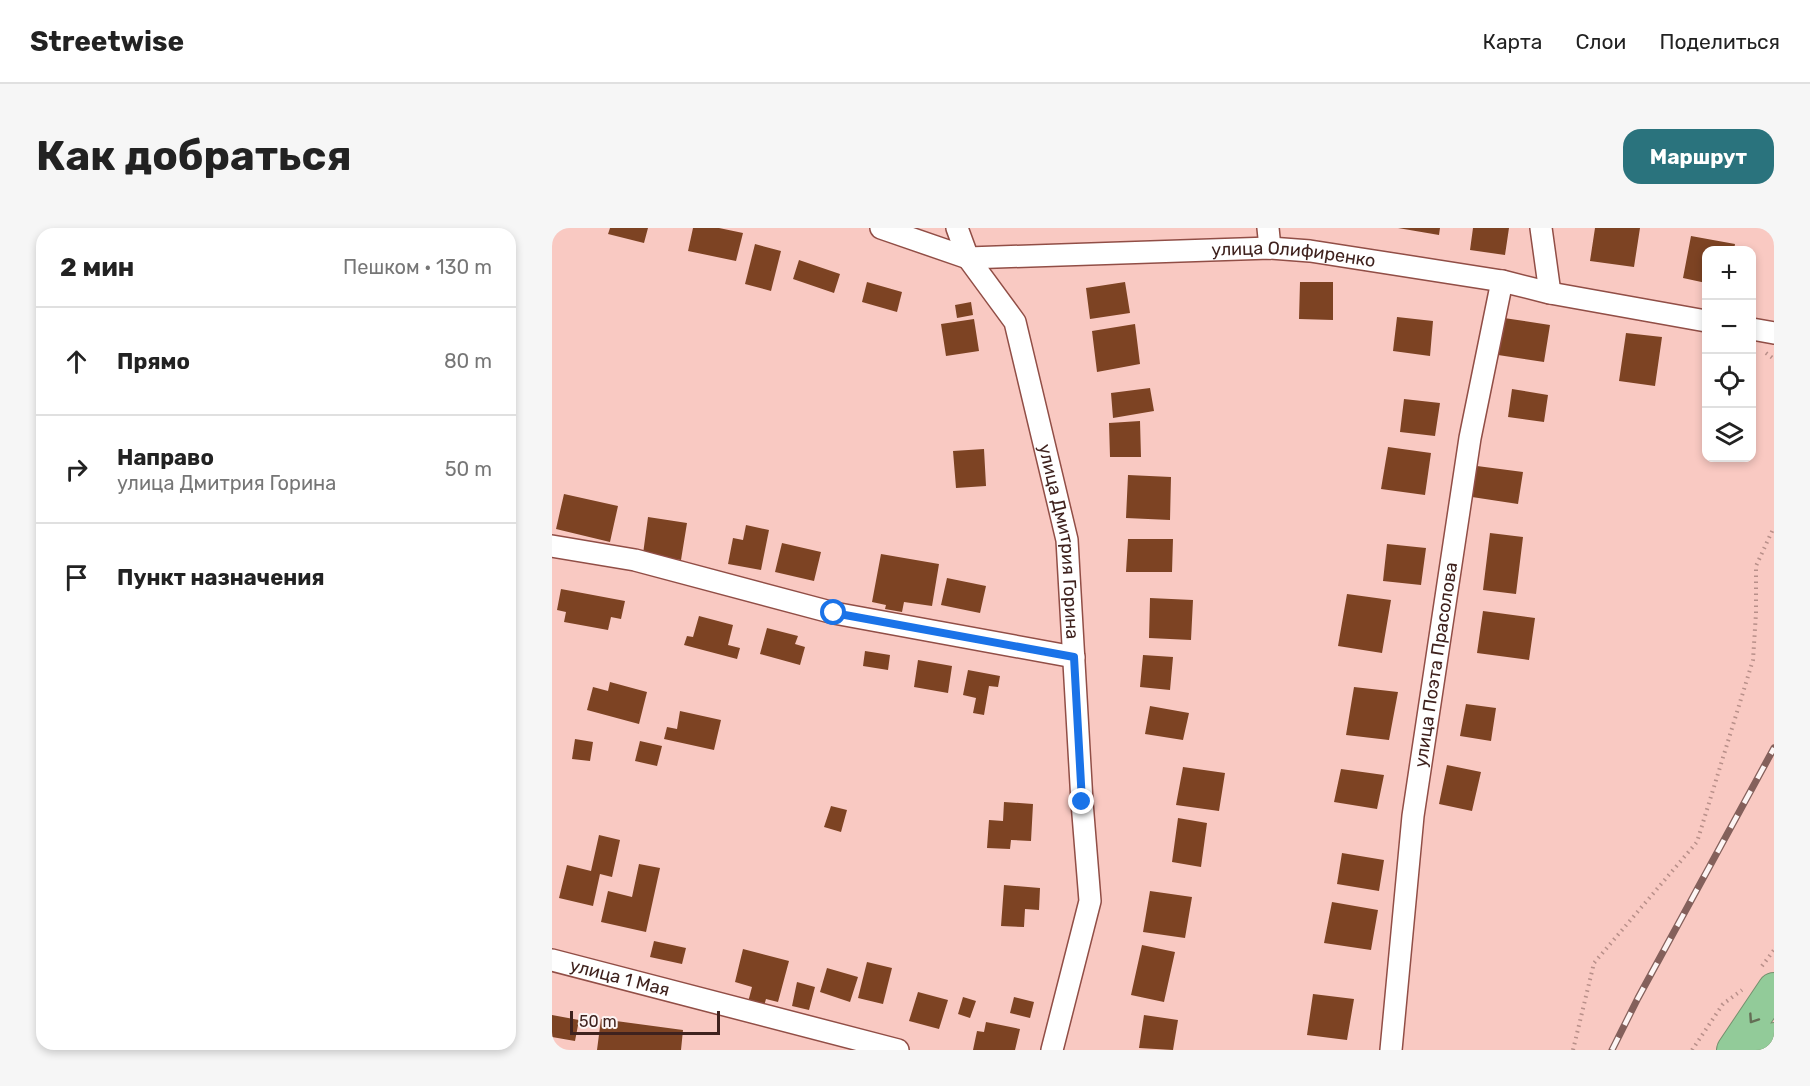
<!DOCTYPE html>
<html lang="ru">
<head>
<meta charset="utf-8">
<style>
	body { margin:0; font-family:Rubik,sans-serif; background:#f6f6f6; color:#222 }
	.controls { position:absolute; right:18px; top:18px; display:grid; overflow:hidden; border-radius:12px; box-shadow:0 3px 9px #0003 }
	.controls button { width:54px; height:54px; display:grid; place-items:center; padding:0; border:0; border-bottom:2px solid #e0e0e0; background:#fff; color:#222; font:30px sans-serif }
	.scale { position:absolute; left:18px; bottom:15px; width:150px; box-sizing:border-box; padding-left:6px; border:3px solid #3f221e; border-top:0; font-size:16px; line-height:21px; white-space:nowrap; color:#3f221e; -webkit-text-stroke:4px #fdf5f4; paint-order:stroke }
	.stop { position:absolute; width:18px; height:18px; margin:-14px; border:4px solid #1a73e8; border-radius:50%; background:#fff }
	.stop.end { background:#1a73e8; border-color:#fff; box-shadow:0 2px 6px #0008 }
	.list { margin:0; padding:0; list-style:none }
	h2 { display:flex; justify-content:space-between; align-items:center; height:78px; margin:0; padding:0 24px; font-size:26px }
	h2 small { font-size:20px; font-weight:400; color:#767676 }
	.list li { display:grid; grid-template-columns:39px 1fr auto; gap:18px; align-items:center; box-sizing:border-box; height:108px; padding:0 24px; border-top:2px solid #e0e0e0 }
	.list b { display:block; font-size:22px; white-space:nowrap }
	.list p { margin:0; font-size:20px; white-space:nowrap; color:#767676 }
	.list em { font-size:20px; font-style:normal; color:#767676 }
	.icon { flex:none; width:33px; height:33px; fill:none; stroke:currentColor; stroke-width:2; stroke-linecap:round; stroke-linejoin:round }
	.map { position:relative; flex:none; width:1222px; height:822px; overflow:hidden; border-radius:18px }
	header { display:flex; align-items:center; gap:36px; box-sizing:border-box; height:84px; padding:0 30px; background:#fff; border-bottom:2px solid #e0e0e0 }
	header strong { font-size:28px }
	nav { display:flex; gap:33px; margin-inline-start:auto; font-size:21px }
	.intro { display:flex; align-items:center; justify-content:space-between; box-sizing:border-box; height:144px; padding:0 36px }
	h1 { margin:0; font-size:42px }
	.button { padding:15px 27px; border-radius:18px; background:#2a737d; color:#fff; font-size:21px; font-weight:700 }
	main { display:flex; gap:36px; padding:0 36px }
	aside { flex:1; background:#fff; border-radius:18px; box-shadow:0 3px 9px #0003 }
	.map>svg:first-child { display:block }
	.building { fill:#7d4323 }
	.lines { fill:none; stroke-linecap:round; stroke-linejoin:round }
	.minor-casing { stroke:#914e46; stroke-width:24 }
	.highway-casing { stroke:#75906e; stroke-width:34 }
	.path { stroke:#b88f89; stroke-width:4; stroke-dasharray:1.5 4.5; stroke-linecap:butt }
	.minor { stroke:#fff; stroke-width:21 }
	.highway { stroke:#92cb99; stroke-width:32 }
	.rail-casing { stroke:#84605b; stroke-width:7 }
	.rail { stroke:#fdf5f4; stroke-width:4.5; stroke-dasharray:14; stroke-linecap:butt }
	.oneway { stroke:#646e55 }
	.route { stroke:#1a73e8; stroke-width:8 }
	.labels { text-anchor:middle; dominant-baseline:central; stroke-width:6; stroke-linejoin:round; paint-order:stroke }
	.street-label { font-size:18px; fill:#3f221e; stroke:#fdf5f4 }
</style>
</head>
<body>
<header>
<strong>Streetwise</strong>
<nav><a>Карта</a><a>Слои</a><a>Поделиться</a></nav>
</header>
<div class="intro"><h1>Как добраться</h1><a class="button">Маршрут</a></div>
<main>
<aside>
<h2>2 мин<small>Пешком · 130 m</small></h2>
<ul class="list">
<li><svg class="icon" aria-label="ahead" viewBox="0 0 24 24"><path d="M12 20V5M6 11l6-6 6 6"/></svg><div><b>Прямо</b></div><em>80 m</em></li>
<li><svg class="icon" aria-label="right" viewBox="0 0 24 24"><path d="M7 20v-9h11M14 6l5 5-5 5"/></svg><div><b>Направо</b><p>улица Дмитрия Горина</p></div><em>50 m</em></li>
<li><svg class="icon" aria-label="arrive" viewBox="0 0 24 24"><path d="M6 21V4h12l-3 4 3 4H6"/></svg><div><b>Пункт назначения</b></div></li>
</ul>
</aside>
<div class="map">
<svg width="1222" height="822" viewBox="0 0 1222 822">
	<rect width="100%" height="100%" fill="#f9c9c2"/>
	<path class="building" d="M58 0H96L92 15 56 6Z
		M141 0H167L191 5 184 33 136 23Z
		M846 0H888L887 7Z
		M921 0H957L953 27 918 22Z
		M1043 0H1088L1082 39 1038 33Z
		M1139 8 1183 16 1182 22H1154V55L1131 50Z
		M203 16 229 23 219 63 193 56Z
		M247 32 288 46 282 65 241 51Z
		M315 54 350 64 345 84 310 74Z
		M573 54 578 85 538 91 534 60Z
		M748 54H781V92L747 91Z
		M419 74 421 87 405 90 403 77Z
		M845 89 881 93 878 128 841 123Z
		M952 90 998 97 992 134 946 127Z
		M422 91 427 123 394 128 389 96Z
		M583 96 588 136 545 144 540 103Z
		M1074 105 1110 109 1103 158 1067 153Z
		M598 160 602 183 561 190 559 165Z
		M960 161 996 167 992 194 956 189Z
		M852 171 888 175 883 208 848 204Z
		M588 193 589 229H558L557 195Z
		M836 219 879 225 873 267 829 261Z
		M432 221 434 258 404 260 401 223Z
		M925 238 971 244 966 276 920 269Z
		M576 247 619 249 618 292 574 290Z
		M12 266 66 278 58 314 4 301Z
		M96 289 135 295 129 332 91 326Z
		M194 297 217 302 209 342 176 336 181 310 191 312Z
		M938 305 971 309 964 366 931 362Z
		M576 311H621L620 344H574Z
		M230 315 269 324 262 353 223 344Z
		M835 316 874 320 869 357 831 353Z
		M329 326 387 336 380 378 352 374 350 384 333 381 334 377 320 374Z
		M395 350 434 358 428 385 389 377Z
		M9 361 73 373 69 391 59 389 56 402 12 394 14 384 5 382Z
		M795 366 839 372 830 425 786 418Z
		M598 370 641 372 639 412 597 410Z
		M931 383 983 390 977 432 925 425Z
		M147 388 181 397 176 417 188 420 185 431 132 417 135 408 141 409Z
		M215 400 246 408 243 416 253 419 248 437 208 426Z
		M313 423 338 427 336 442 311 438Z
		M591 427 621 429 618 462 588 459Z
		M366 432 400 438 396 465 362 459Z
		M416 442 448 448 446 459 437 458 432 487 421 485 424 470 411 467Z
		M58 454 95 464 87 496 35 482 41 459 56 463Z
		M802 459 846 464 837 512 794 507Z
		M914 476 944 480 939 513 908 508Z
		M598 478 637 485 631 512 593 506Z
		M128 483 169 492 162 522 112 511 115 499 125 501Z
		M23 511 41 514 38 533 20 531Z
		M88 513 110 518 105 538 83 533Z
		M895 537 929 544 920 583 887 576Z
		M631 539 673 545 667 583 624 577Z
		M789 541 832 547 825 581 782 574Z
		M452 574 481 576 479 613 459 612 458 621 435 620 437 592 451 593Z
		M279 578 295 582 289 604 272 599Z
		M626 590 655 595 649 639 620 634Z
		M47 607 68 612 60 649 48 646 41 678 7 670 15 637 39 643Z
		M790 625 832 632 827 663 785 656Z
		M87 636 108 640 94 704 49 694 56 663 80 669Z
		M452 657 488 660 487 682 473 681 472 699 449 698Z
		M598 663 640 669 633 710 591 704Z
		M780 674 826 682 819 722 772 715Z
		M102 713 134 720 130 736 98 729Z
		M590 717 623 724 612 774 579 767Z
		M191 721 237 733 226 774 214 771 212 778 196 774 200 759 183 754Z
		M315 734 340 740 331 776 306 770Z
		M275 740 306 749 298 774 268 764Z
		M245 754 263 759 257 782 240 778Z
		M366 764 396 772 387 801 357 793Z
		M761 766 802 771 795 812 755 807Z
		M411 769 424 773 418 790 406 786Z
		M462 769 482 774 478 790 458 785Z
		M0 787 27 792 23 813 0 809Z
		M592 787 626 792 621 822 587 820Z
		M49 791 131 802 129 822H45Z
		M434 794 468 801 463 822H421L425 803 432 804Z"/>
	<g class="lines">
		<g class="minor-casing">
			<g id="minor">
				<path id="s1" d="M329 0 416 30 718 20 758 23 950 53 998 65 1154 93"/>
				<path id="s2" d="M405 0 416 30 463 94 515 312 530 574 538 673 500 822"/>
				<path d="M716 0 718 20"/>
				<path d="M989 0 998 65"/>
				<path d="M1200 101 1222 105"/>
				<path d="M0 318 83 332 282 385 522 429"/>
				<path id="s3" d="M0 732 346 822"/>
				<path id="s4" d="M839 822 861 588 918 210 950 53"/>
			</g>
		</g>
		<g class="highway-casing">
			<path id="highway" d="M1181 822 1222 761
				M1215 822 1222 811"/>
		</g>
		<path class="path" d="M1214 125 1222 131
			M1210 738 1222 722
			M1021 822 1042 735 1145 614 1201 432 1204 385V338L1222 299
			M1140 822 1171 776 1190 762"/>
		<use href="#minor" class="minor"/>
		<use href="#highway" class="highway"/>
		<g class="rail-casing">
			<path id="rail" d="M1060 822 1086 770 1222 520"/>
		</g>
		<use href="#rail" class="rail"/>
	</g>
	<defs><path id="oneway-chevron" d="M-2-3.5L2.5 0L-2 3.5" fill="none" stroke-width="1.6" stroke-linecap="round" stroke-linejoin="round" transform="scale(1.5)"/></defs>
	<use class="oneway" href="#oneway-chevron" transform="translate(1201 791) rotate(124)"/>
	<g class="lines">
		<path class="route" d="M282 385 522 429 530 574"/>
	</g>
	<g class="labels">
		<g class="street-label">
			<text stroke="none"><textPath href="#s1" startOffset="418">улица Олифиренко</textPath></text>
			<text stroke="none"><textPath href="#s2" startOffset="336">улица Дмитрия Горина</textPath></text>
			<text stroke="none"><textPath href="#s4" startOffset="388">улица Поэта Прасолова</textPath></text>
			<text stroke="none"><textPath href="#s3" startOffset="70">улица 1 Мая</textPath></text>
		</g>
	</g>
</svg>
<div class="controls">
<button>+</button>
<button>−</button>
<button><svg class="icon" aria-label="locate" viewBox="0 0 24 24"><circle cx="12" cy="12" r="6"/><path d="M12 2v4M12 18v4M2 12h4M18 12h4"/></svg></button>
<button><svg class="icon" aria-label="layers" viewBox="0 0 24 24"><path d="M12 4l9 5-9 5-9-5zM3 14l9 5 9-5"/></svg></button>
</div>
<div class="scale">50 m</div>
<div class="stop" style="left:282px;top:385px"></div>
<div class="stop end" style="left:530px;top:574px"></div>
</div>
</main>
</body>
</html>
